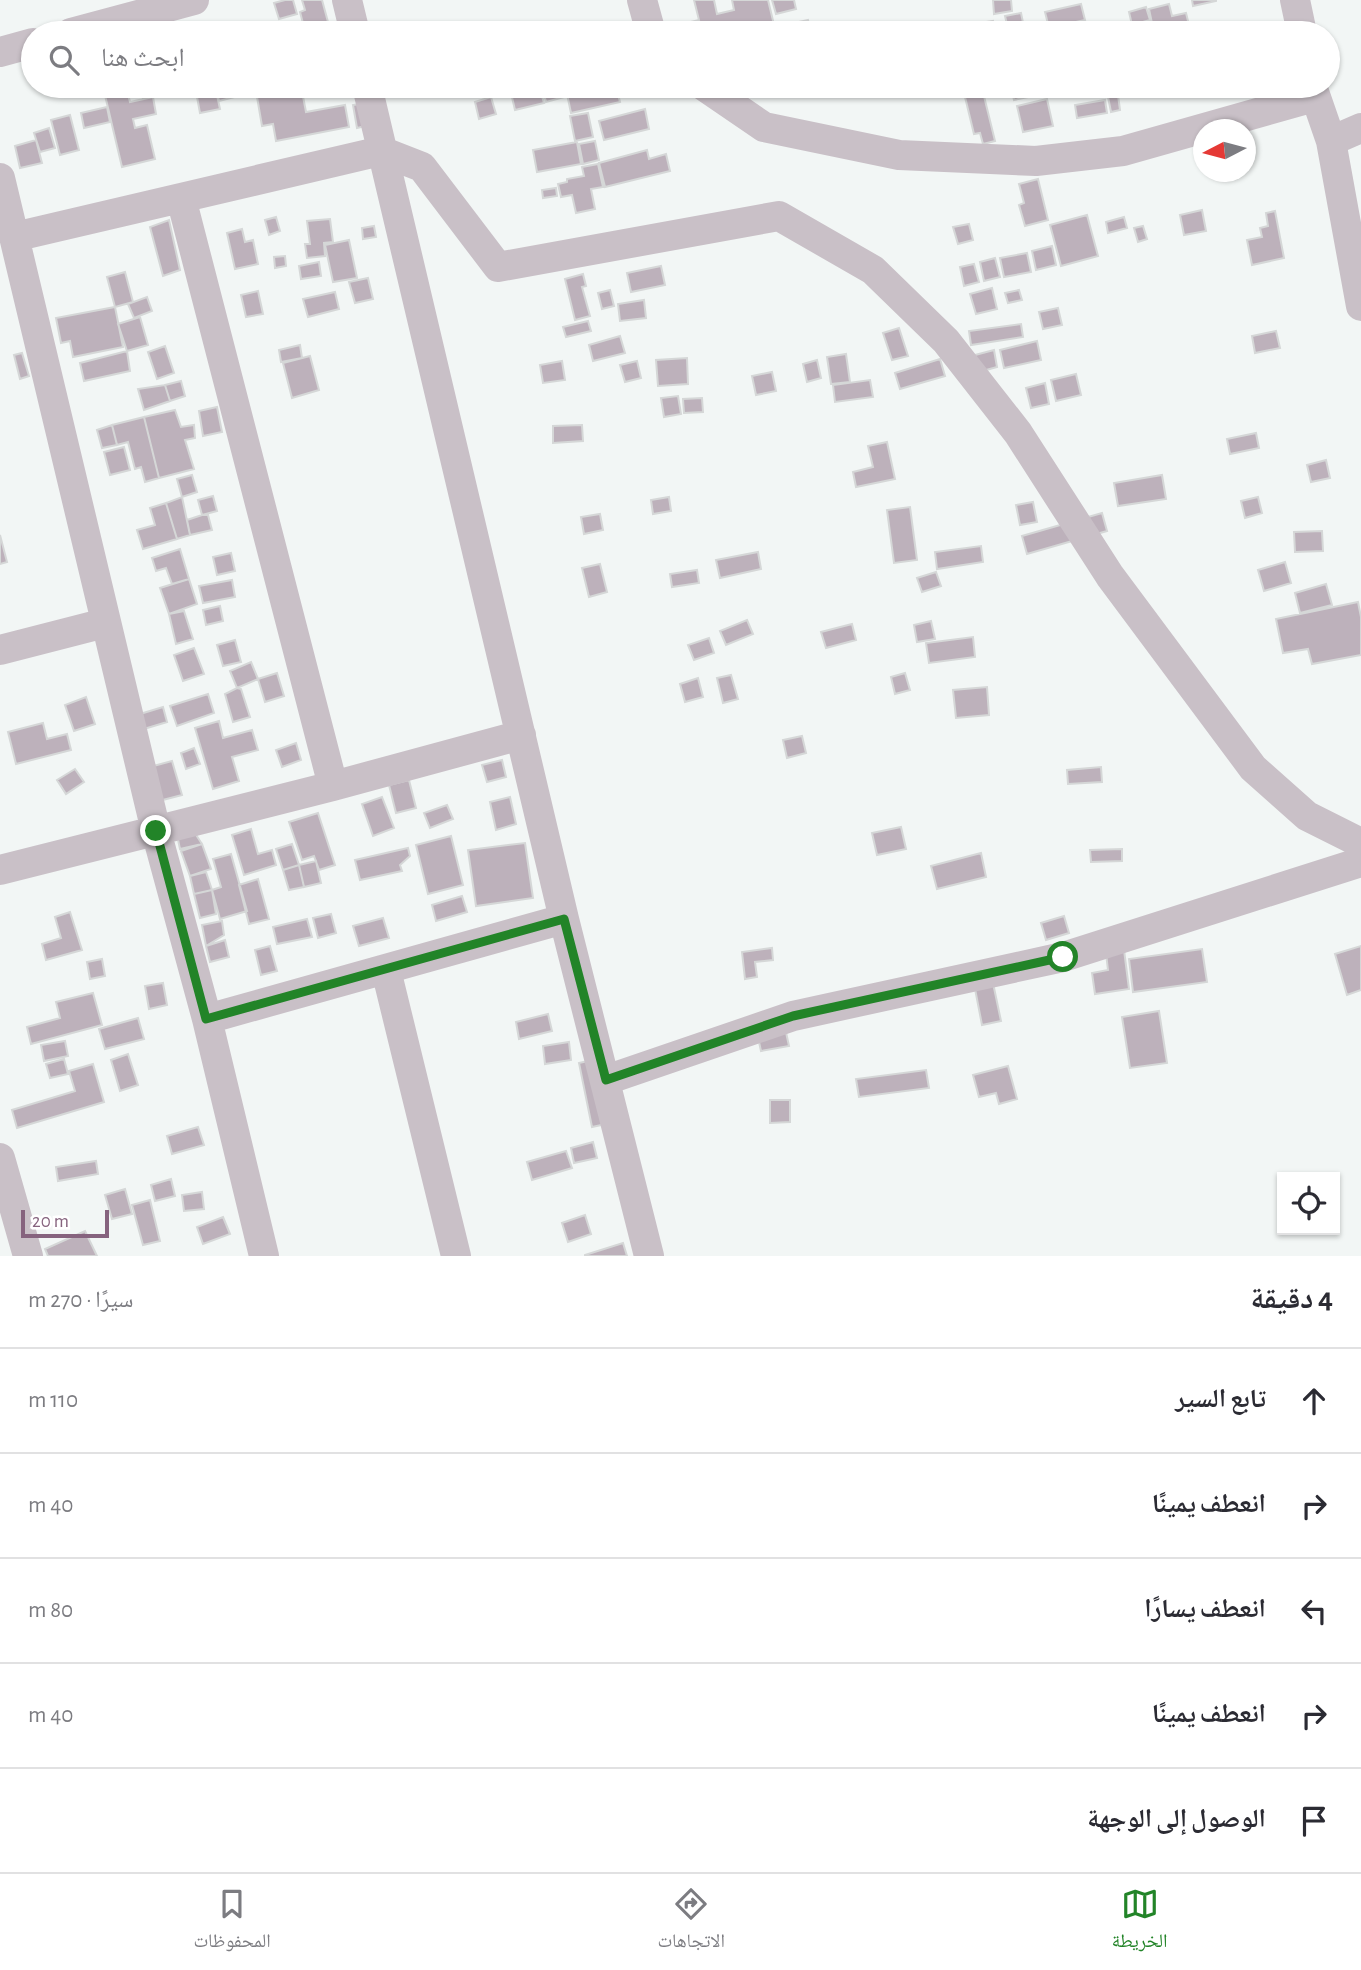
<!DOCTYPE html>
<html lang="ar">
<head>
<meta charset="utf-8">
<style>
	body { margin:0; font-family:"Alegreya Sans","Noto Naskh Arabic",sans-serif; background:#f2f2f3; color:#2b2b33; direction:rtl }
	.controls { position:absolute; right:21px; bottom:21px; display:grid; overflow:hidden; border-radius:0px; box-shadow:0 2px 5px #0004 }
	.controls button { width:63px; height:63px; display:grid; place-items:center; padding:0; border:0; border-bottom:2px solid #e1e1e2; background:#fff; color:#2b2b33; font:35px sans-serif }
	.compass { position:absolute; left:1193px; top:119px; width:63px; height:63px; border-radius:50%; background:#fff; box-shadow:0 2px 5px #0004; rotate:264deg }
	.scale { position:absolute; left:21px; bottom:18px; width:88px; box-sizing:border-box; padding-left:7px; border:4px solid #86637e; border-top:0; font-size:19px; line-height:24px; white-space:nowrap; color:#86637e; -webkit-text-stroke:5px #fff; paint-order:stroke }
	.stop { position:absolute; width:21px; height:21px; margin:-16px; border:5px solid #228428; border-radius:50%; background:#fff }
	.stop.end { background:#228428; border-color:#fff; box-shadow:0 2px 7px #0008 }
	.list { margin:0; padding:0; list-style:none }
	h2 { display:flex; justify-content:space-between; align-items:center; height:91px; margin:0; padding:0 28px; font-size:30px }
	h2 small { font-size:23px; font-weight:400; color:#7c7c81 }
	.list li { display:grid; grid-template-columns:46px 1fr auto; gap:21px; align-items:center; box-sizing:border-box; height:105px; padding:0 28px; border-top:2px solid #e1e1e2 }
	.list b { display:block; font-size:26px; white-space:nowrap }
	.list em { font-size:23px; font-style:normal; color:#7c7c81 }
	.icon { flex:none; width:38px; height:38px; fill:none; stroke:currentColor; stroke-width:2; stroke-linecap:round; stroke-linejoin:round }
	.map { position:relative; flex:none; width:1361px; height:1256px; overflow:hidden; direction:ltr }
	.search { position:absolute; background:#fff; box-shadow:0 2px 5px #0004; left:21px; right:21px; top:21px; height:77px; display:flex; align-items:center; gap:18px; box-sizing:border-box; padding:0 24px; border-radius:38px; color:#7c7c81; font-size:26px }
	.sheet { height:616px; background:#fff }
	nav { display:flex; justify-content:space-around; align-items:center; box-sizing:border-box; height:98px; border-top:2px solid #e1e1e2; background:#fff; font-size:19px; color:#7c7c81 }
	nav a { display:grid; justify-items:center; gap:4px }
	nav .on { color:#228428 }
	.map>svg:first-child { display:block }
	.building { fill:#bdb1bb; stroke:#d5d7d7; stroke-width:2 }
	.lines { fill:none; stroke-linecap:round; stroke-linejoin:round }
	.minor { stroke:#c9c0c7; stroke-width:30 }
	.route { stroke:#228428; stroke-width:9 }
</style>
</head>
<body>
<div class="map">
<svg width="1361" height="1256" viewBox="0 0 1361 1256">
	<rect width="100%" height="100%" fill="#f2f6f5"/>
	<path class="building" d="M285 0H293L297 14 279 19 274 3Z
		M302 0H322L331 33H280L304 27 300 12 305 10Z
		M694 0H714L717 14 734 10 732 0H768L776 33H761L759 28 736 33H686L683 24 699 20Z
		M772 0H794L796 9 776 14Z
		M993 0H1011L1012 11 994 14Z
		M1192 0H1216V1L1193 6Z
		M1081 4 1085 20 1049 28 1045 12Z
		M1169 4 1172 16 1186 13 1191 33H1154L1149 9Z
		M1146 7 1150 20 1132 25 1129 12Z
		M1021 13 1025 32 1045 28 1046 33H1009L1005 16Z
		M808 20 811 33H792L790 24Z
		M993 21 995 33H956L955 27Z
		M1221 25 1223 33H1195V31Z
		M126 86 130 102 153 97 156 114 133 119 135 128 147 125 155 159 122 167 104 91Z
		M139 86H157L159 95 143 99Z
		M157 86H175L176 90 159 95Z
		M195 86H215L220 109 200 113Z
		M215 86H244L246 94 219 101Z
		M284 86H301L306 112 345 105 349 127 276 141 273 124 262 126 256 91Z
		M539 86 544 103 515 110 511 93Z
		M542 86H561L564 97 546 102Z
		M605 86H616L620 102 571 113 567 94Z
		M967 86H976L978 94 983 92 995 141 983 144 980 133 974 134 965 97 970 96Z
		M1011 86H1046L1048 93 1014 100Z
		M1118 95 1120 110 1111 112 1108 97Z
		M491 97 496 114 479 119 475 102Z
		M1047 99 1053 126 1023 132 1017 106Z
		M1105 100 1107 113 1077 118 1075 105Z
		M366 103 370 125 357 128 353 105Z
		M107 107 110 122 84 128 81 113Z
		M645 109 649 129 604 140 599 121Z
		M588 113 593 137 575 141 570 116Z
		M70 115 79 150 60 155 51 120Z
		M49 128 55 148 40 152 34 133Z
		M36 140 42 163 20 168 15 146Z
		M595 141 599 160 583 164 579 144Z
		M577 142 581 164 537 172 533 150Z
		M647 150 649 159 666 154 670 171 605 187 599 163Z
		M598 164 603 187 591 189 595 209 576 213 572 195 561 197 558 184 567 182V179L584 176 582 167Z
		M1038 179 1048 220 1025 226 1019 205 1024 203 1019 184Z
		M556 188 557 196 543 198 542 190Z
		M1202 210 1206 231 1184 235 1180 215Z
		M1275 211 1284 258 1252 265 1247 240 1262 237 1260 228 1268 226 1266 213Z
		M1087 215 1098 256 1061 266 1050 225Z
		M276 217 280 231 269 235 265 220Z
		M1124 217 1127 228 1108 233 1106 222Z
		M330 219 333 242 324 243 325 256 307 258 305 244H310L307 221Z
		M169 220 180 270 163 276 150 227Z
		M969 224 973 240 958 244 953 227Z
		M374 226 376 237 363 239 362 228Z
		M1143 226 1147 239 1138 242 1134 228Z
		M242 229 245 242 253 240 258 264 235 269 227 233Z
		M349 240 357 278 333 282 325 245Z
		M1052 246 1056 265 1036 270 1032 251Z
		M1027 253 1031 272 1004 277 1000 258Z
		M285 256 286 266 275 268 274 257Z
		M995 258 1000 277 984 281 980 262Z
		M319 262 321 276 301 279 299 266Z
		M974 264 979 282 964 286 960 267Z
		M661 266 665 285 631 292 627 273Z
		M125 272 133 302 115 307 107 277Z
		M583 274 586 286 582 287 590 316 575 320 565 279Z
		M368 278 373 299 355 303 349 282Z
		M992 288 997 309 976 314 970 294Z
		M610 290 614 306 602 309 598 293Z
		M1019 290 1022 300 1008 303 1005 293Z
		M258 291 263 314 246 317 241 295Z
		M335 292 339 309 308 317 303 299Z
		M147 297 152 311 134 318 128 304Z
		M644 300 646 318 620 321 618 304Z
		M115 307 123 347 73 357 70 341 61 343 56 318Z
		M1058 308 1062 325 1043 329 1039 312Z
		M140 317 148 345 127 351 118 324Z
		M588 321 591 331 566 337 563 327Z
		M1021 324 1023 337 971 345 969 331Z
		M899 328 908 356 892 360 883 333Z
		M1276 331 1280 348 1255 353 1252 336Z
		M620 336 625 353 593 361 589 345Z
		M1037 341 1041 360 1004 368 1000 350Z
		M300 345 302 358 281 362 279 350Z
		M165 346 174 373 157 379 148 352Z
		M994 350 997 367 979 372 975 355Z
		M127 351 130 371 84 381 80 363Z
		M22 353 29 376 20 379 14 355Z
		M846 354 850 382 831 384 827 357Z
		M310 356 319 390 292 398 283 363Z
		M687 358 688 384 658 386 656 360Z
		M940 359 945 376 900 389 895 373Z
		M817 360 821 378 807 382 803 364Z
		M562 361 565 380 543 383 540 365Z
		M637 361 641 378 625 382 620 365Z
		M772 372 776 391 756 395 752 376Z
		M1076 374 1081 395 1056 401 1051 380Z
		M870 380 873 397 835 402 833 385Z
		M181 381 185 396 170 401 165 385Z
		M1045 383 1049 404 1031 408 1026 388Z
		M165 385 170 401 144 410 138 389Z
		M678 396 681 414 664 417 661 398Z
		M702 398 703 412 684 413 683 399Z
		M217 407 222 432 203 436 199 411Z
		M175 410 181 427 194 425 195 438 185 440 194 469 159 478 144 417Z
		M144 417 159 478 145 482 141 467 135 469 128 442 117 445 112 425Z
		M112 425 117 445 102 448 97 430Z
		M582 425 583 441 553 443V426Z
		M1256 433 1259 448 1230 454 1227 439Z
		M887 442 895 479 856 487 853 472 873 467 868 446Z
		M124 447 130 470 110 475 104 452Z
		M1326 460 1330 478 1311 482 1307 465Z
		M192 475 197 492 182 497 177 479Z
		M1162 475 1166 499 1118 506 1114 483Z
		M213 496 217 511 202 515 198 500Z
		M182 497 190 535 177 539 166 503Z
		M669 497 671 511 653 514 651 500Z
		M1258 497 1262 513 1245 518 1241 501Z
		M1033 502 1037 522 1020 525 1016 505Z
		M166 503 177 539 143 549 137 530 155 525 150 508Z
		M910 507 917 560 894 563 887 510Z
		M1102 513 1107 531 1027 554 1022 536Z
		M600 514 603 530 584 534 581 517Z
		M202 515H208L212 530 190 535 187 520Z
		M1322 531 1323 551 1295 552 1294 532Z
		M0 535 7 562 0 564Z
		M0 535 7 562 0 564Z
		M981 546 983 562 937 569 935 552Z
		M180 549 189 579 172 584 166 568 156 571 152 558Z
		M758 552 761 569 720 578 716 560Z
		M231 553 235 571 217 575 213 557Z
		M1285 562 1291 583 1264 591 1258 570Z
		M600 564 607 592 589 597 582 568Z
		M697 570 699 583 672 587 670 574Z
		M936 572 941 586 922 592 917 578Z
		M189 579 197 604 169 614 160 588Z
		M232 580 235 597 203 603 199 586Z
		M1326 584 1332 605 1300 613 1295 593Z
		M1358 602 1361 617V655L1312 664 1308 649 1283 653 1276 619Z
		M220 606 223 621 206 625 203 610Z
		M184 611 193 639 176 644 169 614Z
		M747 620 753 634 726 645 720 631Z
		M931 621 935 639 917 642 914 625Z
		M852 624 856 640 826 648 821 632Z
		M973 637 975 657 929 663 926 643Z
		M709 638 714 653 694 660 688 645Z
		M235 640 241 662 223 666 217 645Z
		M194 648 204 674 183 681 174 655Z
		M251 662 258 679 237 688 230 671Z
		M277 673 284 696 265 702 258 679Z
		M905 673 910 690 895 694 891 677Z
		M731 675 738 699 723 703 717 678Z
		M698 678 703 697 685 702 680 684Z
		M987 687 989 715 956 718 953 690Z
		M237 688 241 689 250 717 233 722 225 694Z
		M208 694 214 713 177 726 170 706Z
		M86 697 95 724 74 731 65 705Z
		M86 697 95 724 74 731 65 705Z
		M163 707 167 722 144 729 140 714Z
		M163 707 167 722 144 729 140 714Z
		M219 721 223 738 252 730 258 750 232 757 239 781 213 789 195 728Z
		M43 723 47 739 67 734 71 750 16 764 8 732Z
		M43 723 47 739 67 734 71 750 16 764 8 732Z
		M802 736 806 753 787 758 783 740Z
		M296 743 301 760 282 767 276 750Z
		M194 748 200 764 186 769 181 753Z
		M502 760 506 777 487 782 482 765Z
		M172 761 182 795 155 802 146 768Z
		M1101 767 1102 782 1068 784 1067 770Z
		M75 769 84 782 66 794 57 780Z
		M75 769 84 782 66 794 57 780Z
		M409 780 416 808 396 813 389 785Z
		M382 797 394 828 373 836 362 804Z
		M510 797 516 824 496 830 490 802Z
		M447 805 453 819 430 828 424 813Z
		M318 813 335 865 319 870 314 856 302 860 289 822Z
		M191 827 202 844 180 849 176 830Z
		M901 827 906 849 877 855 872 833Z
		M251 829 258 854 272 850 276 865 244 875 232 835Z
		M451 836 463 885 428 894 416 845Z
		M525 843 533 898 476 906 468 850Z
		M202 844 211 869 190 876 181 851Z
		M292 844 299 865 283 870 276 849Z
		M408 848 410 856 400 865 402 871 360 880 355 860Z
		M1122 849V861L1091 862 1090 850Z
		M981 853 986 877 937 889 931 866Z
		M231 854 247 911 220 919 212 890 221 887 213 859Z
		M316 861 321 883 304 887 299 865Z
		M299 865 304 887 289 890 283 870Z
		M206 872 212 890 194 894 190 876Z
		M258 879 269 919 249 924 239 885Z
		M212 890 216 914 200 918 194 894Z
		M462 896 467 912 436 921 432 905Z
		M70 912 82 950 46 960 42 944 61 938 55 917Z
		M70 912 82 950 46 960 42 944 61 938 55 917Z
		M331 914 336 933 318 938 313 918Z
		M1064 916 1069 933 1046 940 1041 923Z
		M383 918 389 938 359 946 353 926Z
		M307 919 312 937 277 944 273 927Z
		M222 921 224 935 206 946 202 925Z
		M225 940 229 957 210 962 206 946Z
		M1123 942 1129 989 1095 994 1092 973 1108 970 1105 945Z
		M270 946 277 971 261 975 255 950Z
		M1361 946V990L1347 995 1335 954Z
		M772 948 773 960 755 962 757 977 745 979 742 952Z
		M1202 949 1207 982 1133 992 1129 959Z
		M102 959 105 976 90 979 87 962Z
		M102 959 105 976 90 979 87 962Z
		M989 964 1001 1021 982 1025 971 968Z
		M163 983 167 1005 149 1009 145 986Z
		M163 983 167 1005 149 1009 145 986Z
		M93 993 102 1025 31 1044 27 1027 60 1018 56 1002Z
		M93 993 102 1025 31 1044 27 1027 60 1018 56 1002Z
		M1159 1011 1167 1063 1130 1068 1122 1017Z
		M548 1014 552 1031 519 1039 516 1022Z
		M782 1014 789 1046 761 1051 754 1019Z
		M138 1018 144 1039 105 1049 99 1029Z
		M138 1018 144 1039 105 1049 99 1029Z
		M65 1041 68 1056 44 1061 41 1045Z
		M65 1041 68 1056 44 1061 41 1045Z
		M569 1042 571 1060 545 1064 543 1046Z
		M128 1054 138 1085 120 1091 111 1060Z
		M128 1054 138 1085 120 1091 111 1060Z
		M64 1059 68 1074 50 1078 46 1064Z
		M64 1059 68 1074 50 1078 46 1064Z
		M592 1060 606 1124 592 1127 579 1063Z
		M93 1064 104 1102 17 1128 12 1110 75 1091 69 1071Z
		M93 1064 104 1102 17 1128 12 1110 75 1091 69 1071Z
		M1008 1066 1017 1099 999 1104 996 1093 979 1097 973 1075Z
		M926 1070 929 1088 859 1097 856 1079Z
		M770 1100H790V1122L770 1123Z
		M198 1127 204 1145 172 1154 167 1136Z
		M198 1127 204 1145 172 1154 167 1136Z
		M593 1142 597 1158 574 1163 571 1148Z
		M566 1151 572 1168 532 1180 527 1162Z
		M96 1161 98 1174 58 1181 56 1167Z
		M96 1161 98 1174 58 1181 56 1167Z
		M171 1179 175 1196 155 1201 151 1185Z
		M171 1179 175 1196 155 1201 151 1185Z
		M125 1189 132 1214 112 1219 105 1195Z
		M125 1189 132 1214 112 1219 105 1195Z
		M202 1192 204 1209 184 1211 182 1195Z
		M202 1192 204 1209 184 1211 182 1195Z
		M150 1200 160 1241 143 1245 132 1205Z
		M150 1200 160 1241 143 1245 132 1205Z
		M585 1215 591 1234 568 1242 562 1223Z
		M223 1217 230 1234 203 1244 197 1227Z
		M223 1217 230 1234 203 1244 197 1227Z
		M85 1231 97 1256H48L45 1249Z
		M85 1231 97 1256H48L45 1249Z
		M623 1243 627 1256H585V1255Z"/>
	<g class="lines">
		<path class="minor" d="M347 0 355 33
			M642 0 651 33
			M1295 0 1302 33
			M71 33 194 0
			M0 52 33 43
			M367 86 564 919 649 1256
			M704 86 764 127 899 155 1036 161 1123 151 1314 97
			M1312 86 1331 141 1361 306
			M1331 141 1361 128
			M0 178 156 831 207 1019 264 1256
			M181 198 333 786
			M14 237 381 151 422 167 498 267 779 216 873 270 946 341 1018 433 1110 576 1253 768 1307 816 1361 843
			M0 650 105 623
			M0 870 333 786 521 735
			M386 970 456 1256
			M207 1019 564 919
			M606 1080 793 1016 1063 957 1361 862
			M0 1158 28 1256"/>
	</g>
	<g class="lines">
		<path class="route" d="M156 831 206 1019 564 919 606 1080 793 1016 1063 957"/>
	</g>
</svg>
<div class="controls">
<button><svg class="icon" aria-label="locate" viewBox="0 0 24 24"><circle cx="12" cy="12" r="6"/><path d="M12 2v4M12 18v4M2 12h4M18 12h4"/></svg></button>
</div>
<svg class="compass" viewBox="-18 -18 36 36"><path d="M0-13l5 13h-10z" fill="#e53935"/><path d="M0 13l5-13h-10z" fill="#7c7c81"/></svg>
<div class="scale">20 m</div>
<div class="stop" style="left:1063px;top:957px"></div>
<div class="stop end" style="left:156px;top:831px"></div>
<div class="search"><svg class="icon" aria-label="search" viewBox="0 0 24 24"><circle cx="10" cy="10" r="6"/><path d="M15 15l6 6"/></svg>ابحث هنا</div>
</div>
<section class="sheet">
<h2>4 دقيقة<small>سيرًا · 270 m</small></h2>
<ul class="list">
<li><svg class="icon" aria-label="ahead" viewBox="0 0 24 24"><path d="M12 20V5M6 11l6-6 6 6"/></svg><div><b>تابع السير</b></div><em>110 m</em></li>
<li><svg class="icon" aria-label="right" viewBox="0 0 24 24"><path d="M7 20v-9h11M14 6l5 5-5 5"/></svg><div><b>انعطف يمينًا</b></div><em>40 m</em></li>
<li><svg class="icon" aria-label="left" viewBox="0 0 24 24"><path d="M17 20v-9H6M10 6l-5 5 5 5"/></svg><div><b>انعطف يسارًا</b></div><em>80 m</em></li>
<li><svg class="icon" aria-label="right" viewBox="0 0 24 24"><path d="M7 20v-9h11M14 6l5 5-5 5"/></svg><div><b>انعطف يمينًا</b></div><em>40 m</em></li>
<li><svg class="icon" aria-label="arrive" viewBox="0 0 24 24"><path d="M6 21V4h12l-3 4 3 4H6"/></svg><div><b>الوصول إلى الوجهة</b></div></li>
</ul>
</section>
<nav>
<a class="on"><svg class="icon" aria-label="map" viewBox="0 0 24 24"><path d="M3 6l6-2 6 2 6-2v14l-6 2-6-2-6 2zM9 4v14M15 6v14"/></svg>الخريطة</a>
<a><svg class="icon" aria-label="directions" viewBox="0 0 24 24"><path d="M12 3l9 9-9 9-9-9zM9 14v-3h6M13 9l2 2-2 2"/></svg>الاتجاهات</a>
<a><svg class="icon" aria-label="saved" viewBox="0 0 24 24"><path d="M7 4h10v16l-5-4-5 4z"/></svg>المحفوظات</a>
</nav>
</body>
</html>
